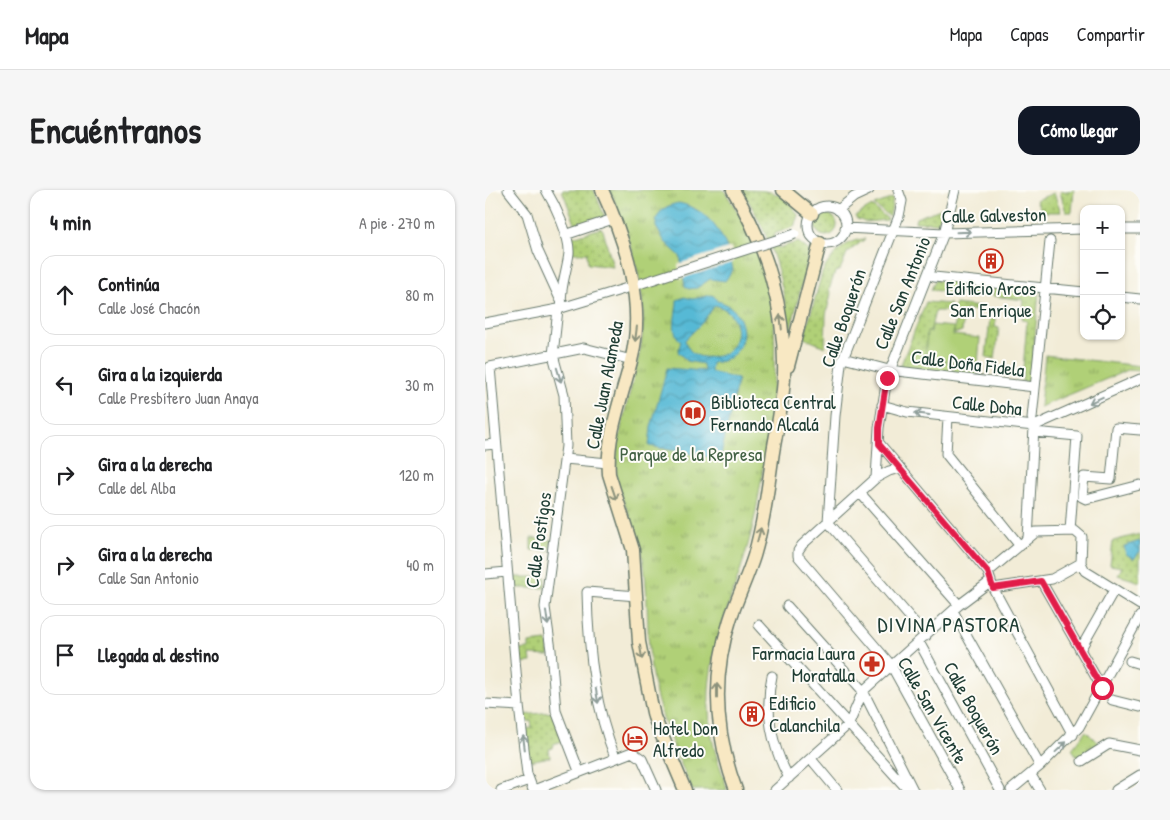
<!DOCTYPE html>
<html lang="es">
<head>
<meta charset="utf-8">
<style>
	body { margin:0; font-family:"Patrick Hand",sans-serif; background:#f6f6f6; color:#202124 }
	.controls { position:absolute; right:15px; top:15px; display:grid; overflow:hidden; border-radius:10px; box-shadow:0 1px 4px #0004 }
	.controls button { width:45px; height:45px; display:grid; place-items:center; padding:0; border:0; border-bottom:1px solid #e0e0e0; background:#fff; color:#202124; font:25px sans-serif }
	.stop { position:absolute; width:15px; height:15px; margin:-11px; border:4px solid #e11d48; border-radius:50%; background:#fff }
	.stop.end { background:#e11d48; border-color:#fff; box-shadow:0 1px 5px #0008 }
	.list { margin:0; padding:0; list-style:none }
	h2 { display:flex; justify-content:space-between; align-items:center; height:65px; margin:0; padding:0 20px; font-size:21px }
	h2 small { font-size:16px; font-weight:400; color:#757577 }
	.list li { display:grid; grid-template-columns:32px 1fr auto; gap:15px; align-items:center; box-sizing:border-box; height:80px; margin:0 10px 10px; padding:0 10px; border:1px solid #e0e0e0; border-radius:15px }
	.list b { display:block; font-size:19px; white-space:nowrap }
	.list p { margin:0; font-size:16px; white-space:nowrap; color:#757577 }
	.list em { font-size:16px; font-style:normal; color:#757577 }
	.icon { flex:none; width:28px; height:28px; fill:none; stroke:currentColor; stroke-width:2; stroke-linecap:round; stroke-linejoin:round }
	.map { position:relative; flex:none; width:655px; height:600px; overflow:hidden; border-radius:15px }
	header { display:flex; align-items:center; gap:30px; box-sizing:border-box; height:70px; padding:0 25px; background:#fff; border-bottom:1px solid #e0e0e0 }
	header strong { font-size:24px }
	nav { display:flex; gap:28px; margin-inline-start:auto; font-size:18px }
	.intro { display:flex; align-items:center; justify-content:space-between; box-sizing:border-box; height:120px; padding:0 30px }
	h1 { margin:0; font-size:35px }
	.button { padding:12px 22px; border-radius:15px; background:#111827; color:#fff; font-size:18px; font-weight:700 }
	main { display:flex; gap:30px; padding:0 30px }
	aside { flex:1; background:#fff; border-radius:15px; box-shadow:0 1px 4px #0004 }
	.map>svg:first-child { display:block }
	.grass { fill:url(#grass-dots); stroke:#688656 }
	.park { fill:url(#park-tufts); stroke:#688656 }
	.pitch { fill:#b0d077; stroke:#688656 }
	.water { fill:url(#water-waves); stroke:#3a7b84; fill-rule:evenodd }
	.pier { fill:#f2ecd7 }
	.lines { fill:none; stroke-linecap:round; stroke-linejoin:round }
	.street-casing { stroke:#697a6d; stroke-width:11 }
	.secondary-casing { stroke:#697a6d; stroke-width:15 }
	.street { stroke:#fff; stroke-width:9 }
	.secondary { stroke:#f8e8c3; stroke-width:12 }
	.street-bridge-casing { stroke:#697a6d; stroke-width:11; stroke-linecap:butt }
	.street-bridge { stroke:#fff; stroke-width:9 }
	.oneway { stroke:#8f9e9a }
	.oneway2 { stroke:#8c927c }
	.route { stroke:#e11d48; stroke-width:6 }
	.labels { text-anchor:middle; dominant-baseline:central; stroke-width:4; stroke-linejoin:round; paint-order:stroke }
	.street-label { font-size:19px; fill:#1f3d34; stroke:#fdfcf7 }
	.poi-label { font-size:19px; fill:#1f3d34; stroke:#fdfcf7; text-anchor:start }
	.park-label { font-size:19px; fill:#436245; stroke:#fdfcf7 }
	.quarter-label { font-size:21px; letter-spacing:1px; fill:#1f3d34; stroke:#fdfcf7 }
</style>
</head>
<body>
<header>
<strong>Mapa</strong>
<nav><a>Mapa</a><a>Capas</a><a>Compartir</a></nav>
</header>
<div class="intro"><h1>Encuéntranos</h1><a class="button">Cómo llegar</a></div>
<main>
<aside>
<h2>4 min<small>A pie · 270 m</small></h2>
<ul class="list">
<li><svg class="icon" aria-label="ahead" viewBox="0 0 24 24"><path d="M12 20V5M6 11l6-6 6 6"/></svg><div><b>Continúa</b><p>Calle José Chacón</p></div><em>80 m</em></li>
<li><svg class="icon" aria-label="left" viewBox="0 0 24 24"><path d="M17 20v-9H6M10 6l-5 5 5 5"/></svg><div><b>Gira a la izquierda</b><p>Calle Presbítero Juan Anaya</p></div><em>30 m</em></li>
<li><svg class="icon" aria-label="right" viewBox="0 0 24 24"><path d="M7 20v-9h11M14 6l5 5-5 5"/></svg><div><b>Gira a la derecha</b><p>Calle del Alba</p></div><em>120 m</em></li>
<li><svg class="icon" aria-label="right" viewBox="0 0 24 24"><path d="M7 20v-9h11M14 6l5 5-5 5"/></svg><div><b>Gira a la derecha</b><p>Calle San Antonio</p></div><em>40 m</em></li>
<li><svg class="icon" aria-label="arrive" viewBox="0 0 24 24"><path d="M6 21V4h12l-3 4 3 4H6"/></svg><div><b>Llegada al destino</b></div></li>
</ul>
</aside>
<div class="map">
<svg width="655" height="600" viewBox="0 0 655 600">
	<defs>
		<pattern id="grass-dots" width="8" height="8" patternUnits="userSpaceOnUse" patternTransform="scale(1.25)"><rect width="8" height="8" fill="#b0d077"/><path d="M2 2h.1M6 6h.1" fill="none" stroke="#8faa62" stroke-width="1.8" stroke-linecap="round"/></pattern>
		<pattern id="park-tufts" width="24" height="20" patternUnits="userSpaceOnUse" patternTransform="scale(1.25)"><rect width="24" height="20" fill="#b0d077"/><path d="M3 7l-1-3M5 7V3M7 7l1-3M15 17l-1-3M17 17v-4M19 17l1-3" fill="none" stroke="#8faa62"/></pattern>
		<pattern id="water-waves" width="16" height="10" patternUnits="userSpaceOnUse" patternTransform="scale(1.25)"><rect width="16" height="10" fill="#56b9d5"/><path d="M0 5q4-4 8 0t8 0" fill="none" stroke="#4798ae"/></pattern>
	</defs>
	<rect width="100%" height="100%" fill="#fdfcf7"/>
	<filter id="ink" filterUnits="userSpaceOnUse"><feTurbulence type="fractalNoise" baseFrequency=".02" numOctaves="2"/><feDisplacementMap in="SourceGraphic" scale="10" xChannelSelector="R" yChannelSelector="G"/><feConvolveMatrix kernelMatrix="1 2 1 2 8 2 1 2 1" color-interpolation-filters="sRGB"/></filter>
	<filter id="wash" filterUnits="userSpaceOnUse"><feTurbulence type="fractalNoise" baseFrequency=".0096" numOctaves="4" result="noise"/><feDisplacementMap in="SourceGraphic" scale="20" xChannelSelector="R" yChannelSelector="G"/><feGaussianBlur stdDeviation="1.12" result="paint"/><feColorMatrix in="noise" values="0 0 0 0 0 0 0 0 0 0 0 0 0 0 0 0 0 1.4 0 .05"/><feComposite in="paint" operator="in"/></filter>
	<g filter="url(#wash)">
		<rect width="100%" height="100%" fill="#f2ecd7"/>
		<path class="grass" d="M77 0H109L120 27 91 36Z
			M256 0C282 0 299 0 313 25L309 37 289 44 293 58 313 52 325 61 304 147C301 97 285 41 256 0Z
			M589 0 587 22H581L575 2Z
			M569 3 576 22H557L551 10Z
			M408 8 405 27 389 15Z
			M387 16 403 29V30L380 32 372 29 370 26Z
			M458 18 453 33 430 32 431 28Z
			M330 35a11 11 0 1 1 22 0a11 11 0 1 1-22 0Z
			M116 38 118 40 128 77 103 74 102 63H88L85 48Z
			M380 49 362 63 355 80 350 82 344 100 346 103 341 125 340 157 319 148 337 83C346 66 359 50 380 49Z
			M450 90 502 95 500 106 446 100Z
			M509 96 554 100 546 193 537 192 542 131 537 130 539 110 508 106Z
			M441 112 465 114 461 121H450L445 142H443L440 168 467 171 465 183 415 177Z
			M470 114 495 117 494 121 480 119 477 141 469 144 471 123 468 122Z
			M505 128 511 130 510 137 514 138 510 169 501 167Z
			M469 171 497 174 495 187 468 184Z
			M655 344V392L633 385 637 377 625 375 628 351Z
			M46 348 67 350 64 361 46 360Z
			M26 387H61L60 398H27Z
			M62 451 64 466 45 465 46 472 34 473 33 460 44 459V453Z
			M67 522 78 551 68 554V558L64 559 65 567 44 571 40 539 47 538 46 531 39 532 38 525Z"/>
		<path class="park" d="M125 0H239C255 25 272 52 280 81 296 139 289 198 281 257 276 293 271 330 260 365 247 410 227 452 224 500 223 521 225 544 231 564 234 576 240 588 242 600H207C190 560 172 522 166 479 161 440 164 400 157 362 152 336 131 304 131 279 132 239 147 200 155 161 166 104 146 52 125 0Z
			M560 165 655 176V181L643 180 555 217Z
			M601 541 612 552 618 553 593 568 587 559Z"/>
		<path class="pitch" d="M447 135 469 137 468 145 495 148 493 174 440 168 442 142H446Z"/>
		<path class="water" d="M194 13C227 20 243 51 248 80L240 91 225 89 212 98 203 99 200 96 195 66 180 52 171 37C170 23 180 15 194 13Z
			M226 105 229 106 232 111C256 115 267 147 249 164 242 171 235 172 227 173L226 182 253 189 235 269 164 256 166 237 182 178 219 181 218 174 202 171 193 162 196 151C184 143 192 123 192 110L199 107 208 109ZM230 115C253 121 259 147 241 163 224 170 205 170 200 150L216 134Z
			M655 351V361L649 369 641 364 639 356Z"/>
		<path class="pier" d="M246 57 249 72 195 89 193 74Z"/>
	</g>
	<g filter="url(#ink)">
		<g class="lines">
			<g class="street-casing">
				<path id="street" d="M23 0 42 24 53 61 75 109
					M61 0C70 15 85 46 84 63 82 81 74 100 77 118
					M413 0 417 11 414 26 356 174 350 226 343 332 441 446
					M470 0 459 43 402 188 394 238 391 288 317 355 313 361V366L406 475 475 600
					M323 35a19 19 0 1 1 38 0a19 19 0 1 1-38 0Z
					M353 20 369 7 384 0
					M360 38 459 43 599 39
					M636 39H655
					M80 45 128 29
					M449 87 599 102
					M636 107 655 109
					M73 119 68 165 79 205 81 256 60 417 66 460 71 521 94 581
					M0 133 73 119 152 95
					M358 168 404 180
					M412 181 550 197
					M397 215 422 222 549 236 655 189
					M463 227 461 264 535 356
					M547 228 565 51
					M655 240 631 238 626 289 599 287 597 307 601 309 655 295
					M549 242 592 246 585 341
					M394 253 503 382 508 398 588 545
					M0 255 11 254
					M80 269 123 273
					M391 288 404 281 415 278
					M376 304 474 415
					M543 349 549 237
					M503 382 551 342 590 341 597 347 596 373 600 381 655 415
					M0 384 22 382
					M556 391 617 498
					M508 398 567 389 596 373
					M302 416 378 501 428 600
					M468 421 555 576
					M274 435 423 600
					M434 452 515 600
					M595 460 629 400
					M645 471 655 474
					M287 486C279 520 287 557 304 588
					M627 510 655 517
					M0 514 34 516
					M130 567C109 515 103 458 102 402L152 406
					M326 569 352 600
					M597 571 624 554 655 560
					M546 585 555 600
					M16 600 44 590
					M48 600 42 584 34 516 5 177 99 158 147 170
					M49 600 147 562 157 569 171 600
					M290 600 364 534 378 501 474 415 506 391
					M526 600 555 576 594 537 655 426
					M631 600 655 585"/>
			</g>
			<g class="secondary-casing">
				<path id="secondary" d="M117 0C141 52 161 114 146 171 137 207 121 246 124 284L148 360 154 452 166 513 169 527 200 600
					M248 0C282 56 301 121 299 187 298 212 292 238 288 262 283 297 279 332 269 366 262 388 252 408 245 430 226 488 230 544 251 600
					M298 0 327 24
					M303 176 335 53"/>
			</g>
			<use href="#street" class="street"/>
			<use href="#secondary" class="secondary"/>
			<g class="street-bridge-casing">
				<path id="street-bridge" d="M157 93 310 44"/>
			</g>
			<use href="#street-bridge" class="street-bridge"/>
		</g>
		<defs><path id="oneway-shaft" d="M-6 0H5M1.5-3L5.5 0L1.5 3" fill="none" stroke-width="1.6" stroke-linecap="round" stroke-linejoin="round" transform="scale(1.25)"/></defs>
		<g class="oneway">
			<use href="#oneway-shaft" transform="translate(479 42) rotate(-2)"/>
			<use href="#oneway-shaft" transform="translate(74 185) rotate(73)"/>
			<use href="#oneway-shaft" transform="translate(611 210) rotate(155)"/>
			<use href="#oneway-shaft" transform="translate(437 224) rotate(-173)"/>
			<use href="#oneway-shaft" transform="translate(62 428) rotate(82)"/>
			<use href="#oneway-shaft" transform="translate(112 506) rotate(81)"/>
			<use href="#oneway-shaft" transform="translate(39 553) rotate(-97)"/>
			<use href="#oneway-shaft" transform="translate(576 557) rotate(-43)"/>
		</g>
		<g class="oneway2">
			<use href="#oneway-shaft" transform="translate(296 132) rotate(-96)"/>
			<use href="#oneway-shaft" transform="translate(151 144) rotate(97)"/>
			<use href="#oneway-shaft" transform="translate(129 303) rotate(71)"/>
			<use href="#oneway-shaft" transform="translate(274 345) rotate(-75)"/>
			<use href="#oneway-shaft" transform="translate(156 462) rotate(81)"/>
			<use href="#oneway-shaft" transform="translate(232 501) rotate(-90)"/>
		</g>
	</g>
	<g class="lines" filter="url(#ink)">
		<path class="route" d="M402 188 394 238V254L503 382 508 398 556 391 617 498"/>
	</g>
	<defs>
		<g id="building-ring" transform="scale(1.25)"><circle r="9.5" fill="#fdfcf7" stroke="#c8321e" stroke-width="1.5"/><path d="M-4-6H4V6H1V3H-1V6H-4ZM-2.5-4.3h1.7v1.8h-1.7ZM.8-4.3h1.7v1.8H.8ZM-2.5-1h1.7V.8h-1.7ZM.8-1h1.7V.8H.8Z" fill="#c8321e"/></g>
		<g id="library-ring" transform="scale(1.25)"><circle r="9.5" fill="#fdfcf7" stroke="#c8321e" stroke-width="1.5"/><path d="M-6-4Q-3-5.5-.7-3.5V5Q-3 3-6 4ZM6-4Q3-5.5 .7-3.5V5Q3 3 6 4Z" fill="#c8321e"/></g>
		<g id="pharmacy-ring" transform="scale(1.25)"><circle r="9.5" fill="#fdfcf7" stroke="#c8321e" stroke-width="1.5"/><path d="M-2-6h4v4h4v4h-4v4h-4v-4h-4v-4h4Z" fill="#c8321e"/></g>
		<g id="hotel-ring" transform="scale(1.25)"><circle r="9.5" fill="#fdfcf7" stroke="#c8321e" stroke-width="1.5"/><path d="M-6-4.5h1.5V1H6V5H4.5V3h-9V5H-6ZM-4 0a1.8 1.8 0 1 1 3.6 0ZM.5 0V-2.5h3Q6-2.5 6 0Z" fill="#c8321e"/></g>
	</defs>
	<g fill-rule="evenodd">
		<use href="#building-ring" x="506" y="71"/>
		<use href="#library-ring" x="208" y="223"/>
		<use href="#pharmacy-ring" x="387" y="474"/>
		<use href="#building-ring" x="267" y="524"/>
		<use href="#hotel-ring" x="150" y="549"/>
	</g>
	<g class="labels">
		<g class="street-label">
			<text transform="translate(509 25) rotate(-1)">Calle Galveston</text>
			<text transform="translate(417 103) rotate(-68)">Calle San Antonio</text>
			<text transform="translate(358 128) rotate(-71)">Calle Boquerón</text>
			<text transform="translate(483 173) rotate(7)">Calle Doña Fidela</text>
			<text transform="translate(119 195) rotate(-79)">Calle Juan Alameda</text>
			<text transform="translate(502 215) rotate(6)">Calle Doha</text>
			<text transform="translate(53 350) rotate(-82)">Calle Postigos</text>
			<text transform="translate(489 518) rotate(61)">Calle Boquerón</text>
			<text transform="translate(448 520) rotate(60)">Calle San Vicente</text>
		</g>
		<g class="poi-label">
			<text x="506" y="98" text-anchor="middle">Edificio Arcos<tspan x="506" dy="22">San Enrique</tspan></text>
			<text x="226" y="212">Biblioteca Central<tspan x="226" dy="22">Fernando Alcalá</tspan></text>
			<text x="370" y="463" text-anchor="end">Farmacia Laura<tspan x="370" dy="22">Moratalla</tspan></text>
			<text x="284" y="513">Edificio<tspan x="284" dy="22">Calanchila</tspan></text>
			<text x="168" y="538">Hotel Don<tspan x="168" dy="22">Alfredo</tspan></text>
		</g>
		<g class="park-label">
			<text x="206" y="264">Parque de la Represa</text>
		</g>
		<g class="quarter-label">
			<text x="464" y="434">DIVINA PASTORA</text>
		</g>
	</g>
</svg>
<div class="controls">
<button>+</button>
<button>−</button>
<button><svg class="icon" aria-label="locate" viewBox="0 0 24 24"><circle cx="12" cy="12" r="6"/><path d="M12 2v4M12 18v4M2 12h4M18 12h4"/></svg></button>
</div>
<div class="stop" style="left:617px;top:498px"></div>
<div class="stop end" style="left:402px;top:188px"></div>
</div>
</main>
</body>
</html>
